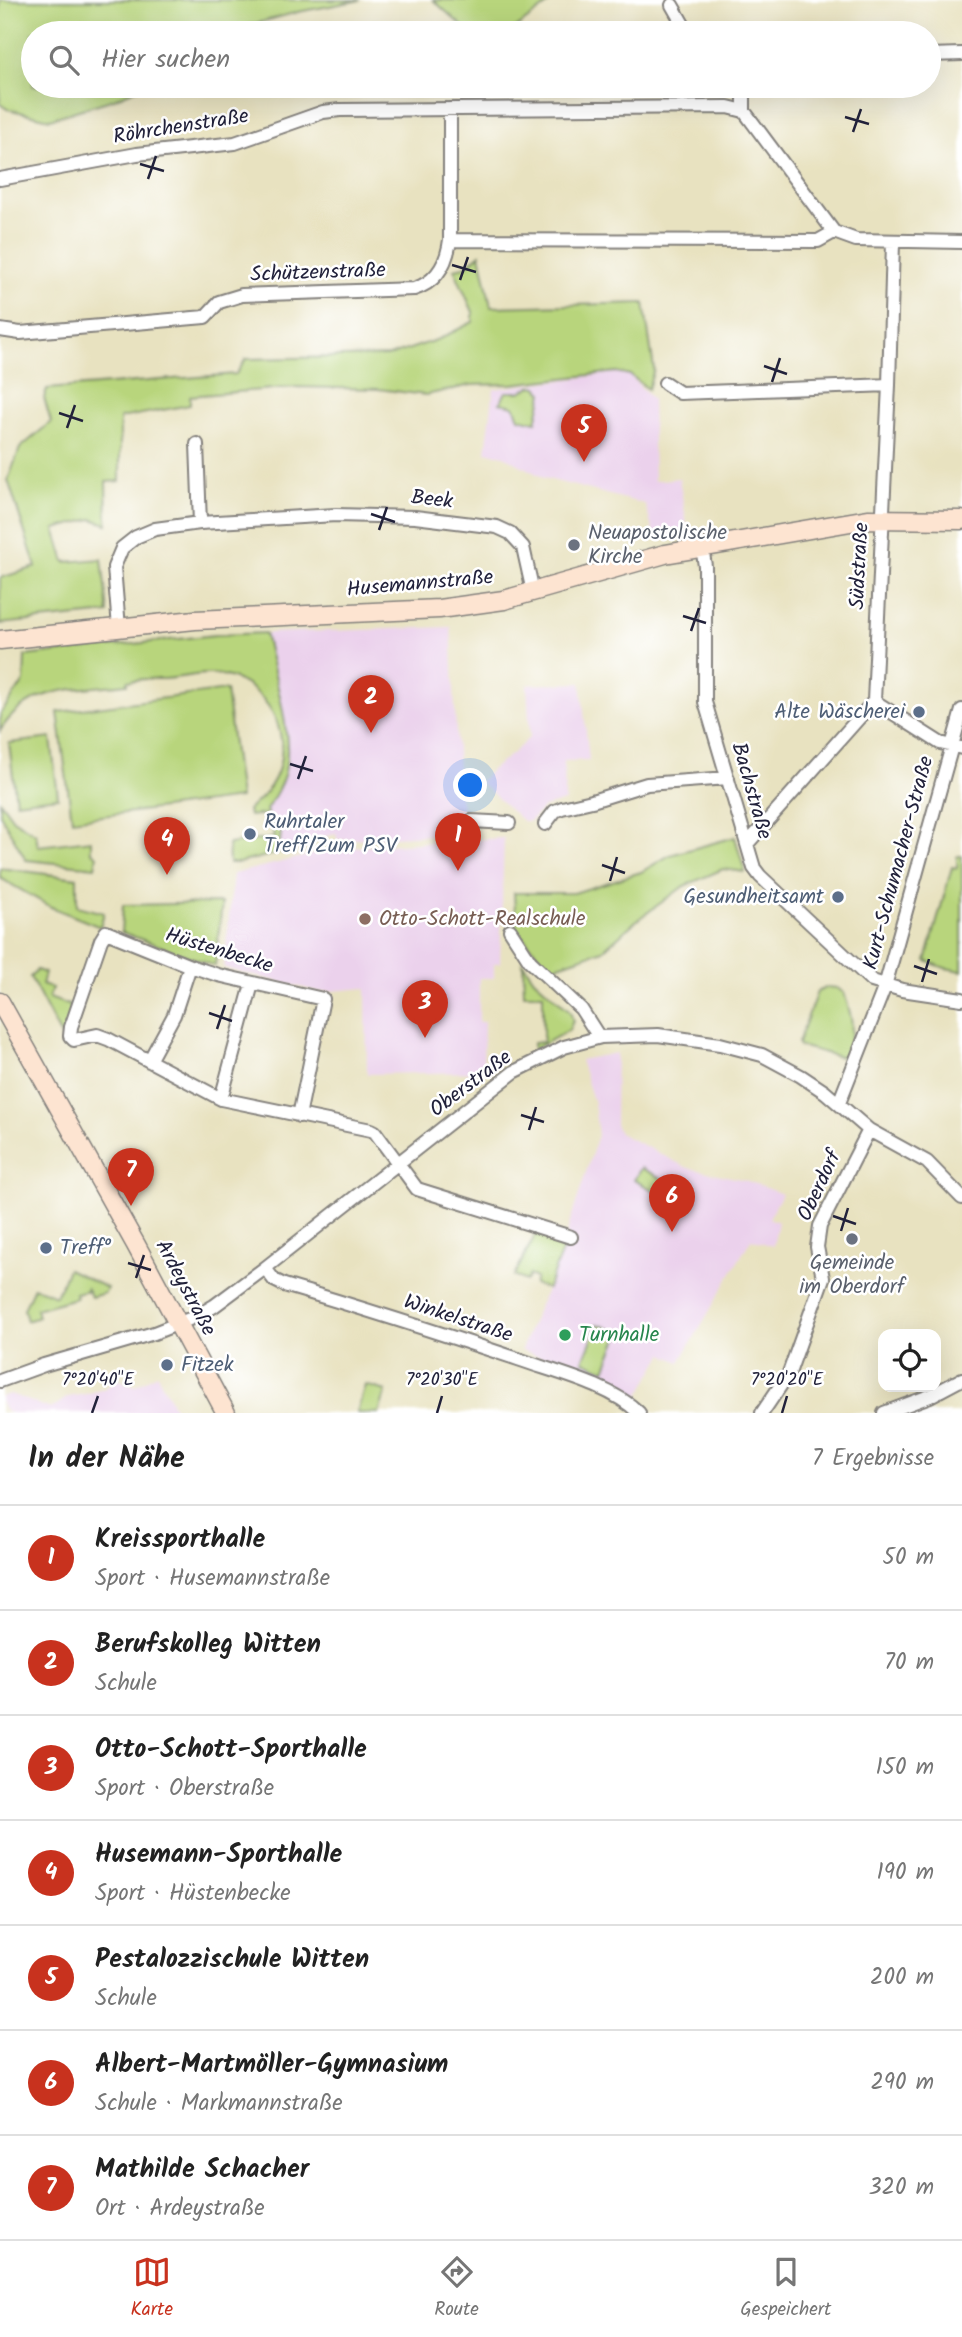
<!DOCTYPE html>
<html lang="de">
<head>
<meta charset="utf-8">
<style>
	body { margin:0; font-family:Kalam,sans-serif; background:#f2f2f2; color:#222 }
	.controls { position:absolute; right:21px; bottom:21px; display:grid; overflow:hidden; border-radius:14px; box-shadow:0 7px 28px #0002 }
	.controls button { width:63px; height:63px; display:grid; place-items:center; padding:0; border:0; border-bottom:2px solid #e0e0e0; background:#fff; color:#222; font:35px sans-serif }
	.you { position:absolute; left:471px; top:786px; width:24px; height:24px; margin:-18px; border:5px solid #fff; border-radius:50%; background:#1a73e8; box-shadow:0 0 0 10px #1a73e833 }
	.badge { display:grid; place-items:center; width:46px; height:46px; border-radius:50%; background:#c8321e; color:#fff; font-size:23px; font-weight:700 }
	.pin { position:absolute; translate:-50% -58px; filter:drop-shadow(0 2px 4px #0008) }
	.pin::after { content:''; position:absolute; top:37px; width:24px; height:21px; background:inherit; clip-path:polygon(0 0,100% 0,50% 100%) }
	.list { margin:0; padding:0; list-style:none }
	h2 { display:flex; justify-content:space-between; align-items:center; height:91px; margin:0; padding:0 28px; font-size:30px }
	h2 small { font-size:23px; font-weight:400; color:#767676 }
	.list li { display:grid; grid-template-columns:46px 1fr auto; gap:21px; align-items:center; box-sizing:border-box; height:105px; padding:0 28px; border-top:2px solid #e0e0e0 }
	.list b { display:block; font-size:26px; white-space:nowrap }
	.list p { margin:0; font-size:23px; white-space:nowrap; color:#767676 }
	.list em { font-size:23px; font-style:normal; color:#767676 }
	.icon { flex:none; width:38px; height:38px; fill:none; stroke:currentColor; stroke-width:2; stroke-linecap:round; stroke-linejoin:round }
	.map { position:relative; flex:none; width:962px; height:1413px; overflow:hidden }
	.search { position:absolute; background:#fff; box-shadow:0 7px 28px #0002; left:21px; right:21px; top:21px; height:77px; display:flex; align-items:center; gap:18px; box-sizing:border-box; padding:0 24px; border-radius:38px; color:#767676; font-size:26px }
	.sheet { height:826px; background:#fff }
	nav { display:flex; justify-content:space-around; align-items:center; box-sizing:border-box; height:98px; border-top:2px solid #e0e0e0; background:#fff; font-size:19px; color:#767676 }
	nav a { display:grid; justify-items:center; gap:4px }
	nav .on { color:#c8321e }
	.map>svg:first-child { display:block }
	.built { fill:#ebd1ec }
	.green { fill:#b8d57b; stroke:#6d7c5b; stroke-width:2 }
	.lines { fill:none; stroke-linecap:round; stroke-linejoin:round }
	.minor-casing { stroke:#85827e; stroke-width:16 }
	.secondary-casing { stroke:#85827e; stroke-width:21 }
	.minor { stroke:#fff; stroke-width:12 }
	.secondary { stroke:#fde4d1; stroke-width:18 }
	.ticks { fill:none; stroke:#22223b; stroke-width:2.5 }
	.worship-dot { fill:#6b7280; stroke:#fff; stroke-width:2.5 }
	.service-dot { fill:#5c6f8a; stroke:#fff; stroke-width:2.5 }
	.education-dot { fill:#8d6e63; stroke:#fff; stroke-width:2.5 }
	.leisure-dot { fill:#2e9e5b; stroke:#fff; stroke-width:2.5 }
	.labels { text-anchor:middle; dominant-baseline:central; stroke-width:5; stroke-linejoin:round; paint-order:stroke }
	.street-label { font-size:21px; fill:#22223b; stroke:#fff }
	.worship-label { font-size:21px; fill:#5b616d; stroke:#fff; text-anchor:start }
	.service-label { font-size:21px; fill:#4e5e75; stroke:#fff; text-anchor:start }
	.education-label { font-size:21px; fill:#785e54; stroke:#fff; text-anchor:start }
	.leisure-label { font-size:21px; fill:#27864d; stroke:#fff; text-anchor:start }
	.ticks-label { font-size:18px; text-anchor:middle; fill:#22223b; stroke:#fff; stroke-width:5; stroke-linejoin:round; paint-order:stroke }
</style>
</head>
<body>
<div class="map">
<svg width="962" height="1413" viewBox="0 0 962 1413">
	<rect width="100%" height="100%" fill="#fff"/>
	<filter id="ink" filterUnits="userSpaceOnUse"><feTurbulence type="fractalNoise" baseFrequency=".0143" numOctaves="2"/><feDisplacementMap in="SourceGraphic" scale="14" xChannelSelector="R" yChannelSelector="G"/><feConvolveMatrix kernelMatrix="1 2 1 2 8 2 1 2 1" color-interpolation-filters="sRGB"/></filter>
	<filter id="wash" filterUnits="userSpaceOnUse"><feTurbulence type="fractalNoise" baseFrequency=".00686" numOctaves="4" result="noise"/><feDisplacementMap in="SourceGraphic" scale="28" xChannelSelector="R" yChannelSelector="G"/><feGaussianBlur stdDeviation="1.57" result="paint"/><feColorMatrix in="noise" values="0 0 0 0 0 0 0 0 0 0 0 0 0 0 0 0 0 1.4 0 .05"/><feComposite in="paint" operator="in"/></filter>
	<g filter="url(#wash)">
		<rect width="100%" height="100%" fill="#e8e2c0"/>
		<path class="built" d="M617 373 630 376 652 399 654 481 679 478 688 532 655 539 645 504 544 478 504 456 486 452 494 389Z
			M451 627 459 792 467 833 337 840 336 833 281 852V831L266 811 279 789 286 768 287 744 265 633Z
			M581 683 589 760 564 761 565 801 544 807 530 821H523L480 782 491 770 513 753 530 737 527 685Z
			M504 838 500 963H494V978H479V1022H484L483 1072 367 1074 366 988 320 992 224 968 233 874 338 848Z
			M616 1053 615 1124 619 1133 688 1168 745 1180 782 1194 769 1218 778 1222 773 1246 751 1239 680 1362 663 1354 635 1403 586 1372 521 1350 565 1244 569 1225 598 1135 594 1103 580 1060Z
			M157 1374 177 1413H11L4 1410 0 1400V1397L10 1394 51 1409 68 1397 86 1394 106 1388 117 1379 135 1386Z"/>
		<path class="green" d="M0 0H361L298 12 220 33H33V86H144L114 99 50 119 7 109 0 104Z
			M433 0H554L509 33H470Z
			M480 254 491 307 644 303 654 369 648 389 630 375 616 372 512 384 471 385 426 395 378 389 296 387 190 396V405L120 418V481L106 482 107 524 92 519 55 529 65 562 102 559 108 613 0 624V578L36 567 8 480 20 448 51 422 44 398 47 389 236 374 246 359 389 356 439 339 473 322V312L454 269 464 267Z
			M532 386 538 387 543 393 536 422 519 418 514 406 500 403 506 392H520Z
			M265 633C273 671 292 729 286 766 284 782 274 797 266 810L268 814 249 816 248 810C259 800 269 791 275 778 295 735 267 683 221 675 199 671 179 680 157 679 149 678 137 680 127 681V684C78 690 29 684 0 731V714L24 682 25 656 215 635Z
			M226 690 240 798 72 820 58 712Z
			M51 738 58 797 16 802 9 743Z
			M0 801 13 819 36 834 38 846 91 840V851L97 856 95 867 26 860 0 814Z
			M275 823 281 831 279 853 238 863H229L228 844 274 838 272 824Z
			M735 837 745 872 723 869 684 886 636 921 603 950 550 968 516 929 514 893H574L641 872 670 855Z
			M957 856H962V971L945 968 926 961 952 867 957 868Z
			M0 868 77 878V906L104 913 100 927 51 907 0 878Z
			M222 903 215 966 121 932 123 905Z
			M523 963 534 979 570 1011 573 1021 569 1030 533 1050V1043L543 1042V994H524Z
			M37 970 45 973 42 985 52 988 49 998 71 1006 63 1040 30 977Z
			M827 987 837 988 844 993C853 1019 855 1029 846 1056L840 1057 799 1046 798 1043 817 992Z
			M641 1168 675 1185 668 1198 634 1180Z
			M536 1234 565 1244 547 1289 534 1284 536 1278 529 1275 526 1281 514 1276Z
			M68 1269 107 1288 105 1293 91 1297 86 1287 87 1290 75 1293 76 1298 36 1309 38 1317 27 1321 24 1309 34 1287 56 1296Z
			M598 1324 620 1333 605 1370 583 1361Z
			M365 1385 386 1391 379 1413H357Z"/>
	</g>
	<g filter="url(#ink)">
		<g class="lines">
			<g class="minor-casing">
				<path id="minor" d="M672 5 688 33
					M929 55 962 54
					M741 86 744 94V111
					M0 179 137 154 235 143 323 112 340 110 728 107 744 111 834 232 856 240 962 242
					M450 240V109
					M0 330 20 333 205 317 219 302 242 295 414 289C437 282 447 263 450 240L818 241 834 232
					M665 383 680 393 889 385
					M197 444 200 523
					M702 547 705 566V702L754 868 760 876 872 981 902 990 962 999
					M119 628 114 567 122 548 136 537 155 529 200 523 336 515 415 517 497 527 510 533 523 547 533 592
					M874 701 940 743 962 748
					M471 821 509 823
					M545 824 555 811 562 808 592 801 647 784 728 778
					M747 844 874 701 889 385 893 242
					M510 930 530 961 581 1009 599 1037
					M149 1061 174 1015 190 966
					M221 1099 252 984
					M839 1103 885 986 962 710
					M299 1116 323 999 218 975 190 966 106 932 101 940 71 1027 70 1036 74 1040 97 1035 108 1039 221 1099 371 1130 375 1132 417 1189 571 1237
					M265 1268 274 1280 284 1285C362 1308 440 1333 518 1359 554 1372 611 1385 639 1413
					M0 1381 44 1365 154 1333 197 1316 214 1306 265 1268 514 1072 564 1047 601 1037 658 1035 720 1044 762 1055 801 1076 825 1092 869 1130 927 1162 962 1198
					M762 1413 789 1373 823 1278 817 1247 820 1226 869 1130
					M884 1413 930 1396 962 1379"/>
			</g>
			<g class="secondary-casing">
				<path id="secondary" d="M0 640 195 620 439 609 504 600 665 554 868 519 962 520
					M0 1002 136 1245 226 1413"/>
			</g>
			<use href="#minor" class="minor"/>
			<use href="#secondary" class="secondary"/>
		</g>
	</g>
	<path class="ticks" d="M845 117 869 124M853 132 861 109M140 164 164 171M148 179 156 156M452 265 476 272M460 280 468 257M764 366 787 374M772 382 780 358M59 413 83 421M67 428 75 405M371 514 395 522M379 530 387 507M683 616 706 623M691 631 699 608M290 764 313 771M298 779 306 756M602 865 625 873M610 881 617 857M914 966 937 974M922 982 929 959M209 1013 232 1021M217 1029 225 1005M521 1115 544 1122M529 1130 536 1107M833 1216 856 1224M841 1231 848 1208M128 1263 151 1270M136 1278 144 1255M92 1413 98 1396M437 1413 442 1396M782 1413 787 1396"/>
	<g class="worship-dot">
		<circle cx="574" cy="545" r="7"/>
		<circle cx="852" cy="1239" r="7"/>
	</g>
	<g class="service-dot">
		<circle cx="919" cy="712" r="7"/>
		<circle cx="250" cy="834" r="7"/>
		<circle cx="838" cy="897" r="7"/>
		<circle cx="46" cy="1248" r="7"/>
		<circle cx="167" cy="1365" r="7"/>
	</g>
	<circle class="education-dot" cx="365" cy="919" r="7"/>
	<circle class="leisure-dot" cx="565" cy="1335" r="7"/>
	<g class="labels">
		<g class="street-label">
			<text transform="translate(181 127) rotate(-9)">Röhrchenstraße</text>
			<text transform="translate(318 273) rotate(-2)">Schützenstraße</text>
			<text transform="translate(432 500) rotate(6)">Beek</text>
			<text transform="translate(860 566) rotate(-87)">Südstraße</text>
			<text transform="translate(420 584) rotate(-5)">Husemannstraße</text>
			<text transform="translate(751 791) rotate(74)">Bachstraße</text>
			<text transform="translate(899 863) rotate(-75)">Kurt-Schumacher-Straße</text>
			<text transform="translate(219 951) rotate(17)">Hüstenbecke</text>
			<text transform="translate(471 1084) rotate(-37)">Oberstraße</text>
			<text transform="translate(820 1186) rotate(-65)">Oberdorf</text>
			<text transform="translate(185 1288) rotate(62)">Ardeystraße</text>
			<text transform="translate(458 1319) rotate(18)">Winkelstraße</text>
		</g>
		<g class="worship-label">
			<text x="588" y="533">Neuapostolische<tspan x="588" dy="24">Kirche</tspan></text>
			<text x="852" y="1263" text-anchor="middle">Gemeinde<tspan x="852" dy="24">im Oberdorf</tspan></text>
		</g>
		<g class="service-label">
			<text x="905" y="712" text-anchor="end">Alte Wäscherei</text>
			<text x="264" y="822">Ruhrtaler<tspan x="264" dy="24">Treff/Zum PSV</tspan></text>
			<text x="824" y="897" text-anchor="end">Gesundheitsamt</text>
			<text x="60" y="1248">Treff°</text>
			<text x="181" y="1365">Fitzek</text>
		</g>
		<g class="education-label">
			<text x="379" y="919">Otto-Schott-Realschule</text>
		</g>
		<g class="leisure-label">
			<text x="579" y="1335">Turnhalle</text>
		</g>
	</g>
	<g class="ticks-label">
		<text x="98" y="1385">7°20'40"E</text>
		<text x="442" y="1385">7°20'30"E</text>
		<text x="787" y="1385">7°20'20"E</text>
	</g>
</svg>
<div class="controls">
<button><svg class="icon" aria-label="locate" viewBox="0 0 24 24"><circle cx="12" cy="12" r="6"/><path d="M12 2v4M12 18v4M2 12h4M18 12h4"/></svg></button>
</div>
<div class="you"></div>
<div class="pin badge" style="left:458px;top:871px">1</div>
<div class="pin badge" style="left:371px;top:733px">2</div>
<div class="pin badge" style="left:425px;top:1038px">3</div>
<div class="pin badge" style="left:167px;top:875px">4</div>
<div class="pin badge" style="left:584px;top:462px">5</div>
<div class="pin badge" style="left:672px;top:1232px">6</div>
<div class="pin badge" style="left:131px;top:1206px">7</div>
<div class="search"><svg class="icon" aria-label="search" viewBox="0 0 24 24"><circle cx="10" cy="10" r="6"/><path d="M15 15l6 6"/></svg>Hier suchen</div>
</div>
<section class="sheet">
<h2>In der Nähe<small>7 Ergebnisse</small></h2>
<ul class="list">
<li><span class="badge">1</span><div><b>Kreissporthalle</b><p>Sport · Husemannstraße</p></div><em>50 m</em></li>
<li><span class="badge">2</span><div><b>Berufskolleg Witten</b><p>Schule</p></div><em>70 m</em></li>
<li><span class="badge">3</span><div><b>Otto-Schott-Sporthalle</b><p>Sport · Oberstraße</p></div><em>150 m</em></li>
<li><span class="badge">4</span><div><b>Husemann-Sporthalle</b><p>Sport · Hüstenbecke</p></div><em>190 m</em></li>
<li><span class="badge">5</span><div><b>Pestalozzischule Witten</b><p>Schule</p></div><em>200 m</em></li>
<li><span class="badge">6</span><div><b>Albert-Martmöller-Gymnasium</b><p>Schule · Markmannstraße</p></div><em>290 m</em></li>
<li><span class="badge">7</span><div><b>Mathilde Schacher</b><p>Ort · Ardeystraße</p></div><em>320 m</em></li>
</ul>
</section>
<nav>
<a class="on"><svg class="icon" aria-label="map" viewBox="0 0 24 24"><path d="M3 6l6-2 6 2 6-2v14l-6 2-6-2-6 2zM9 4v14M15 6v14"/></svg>Karte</a>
<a><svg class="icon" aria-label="directions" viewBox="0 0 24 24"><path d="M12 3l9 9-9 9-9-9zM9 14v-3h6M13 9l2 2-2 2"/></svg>Route</a>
<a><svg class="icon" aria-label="saved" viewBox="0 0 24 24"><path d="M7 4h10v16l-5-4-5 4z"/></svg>Gespeichert</a>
</nav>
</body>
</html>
